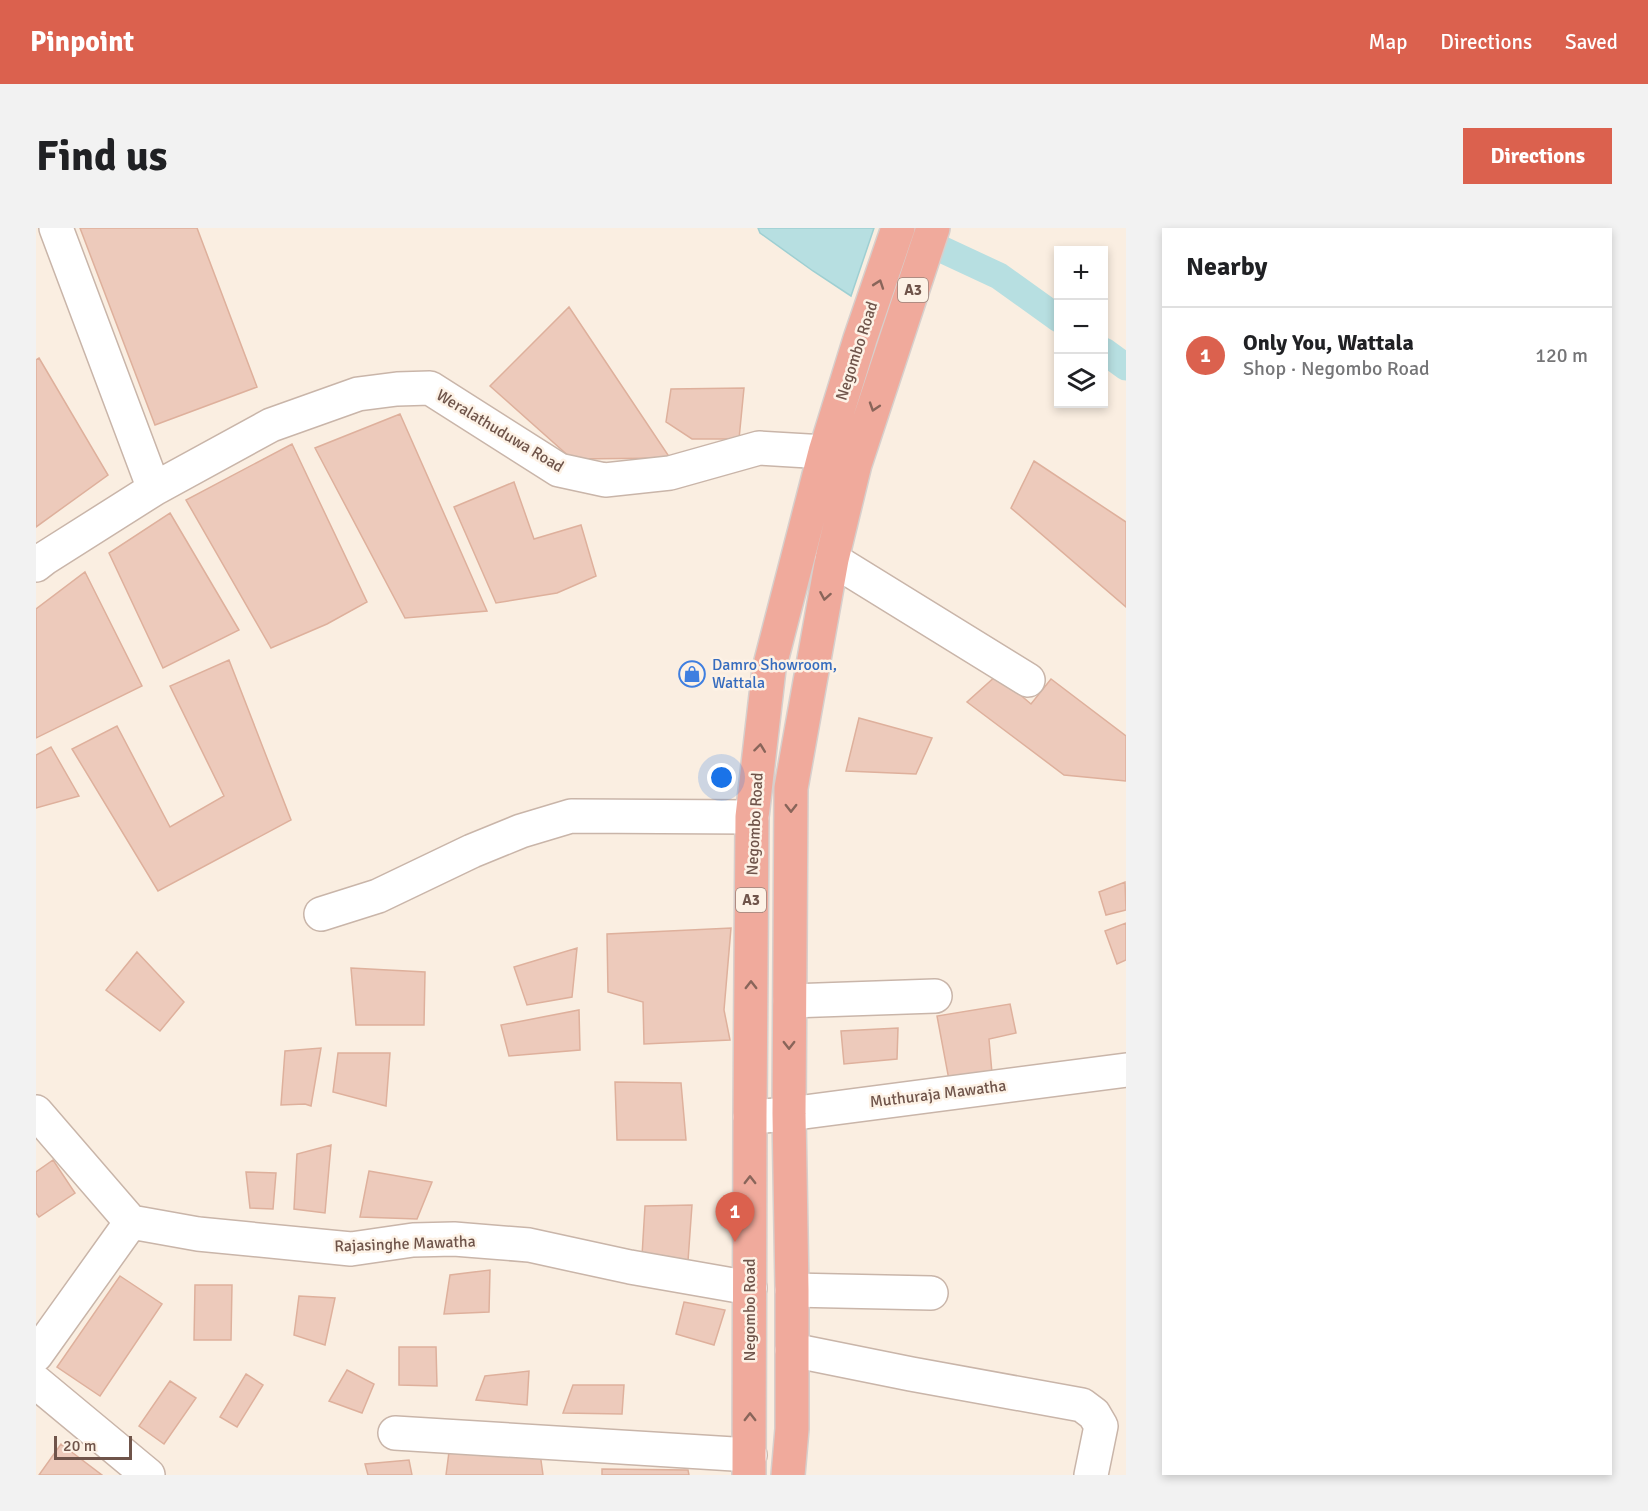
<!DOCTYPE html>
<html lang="en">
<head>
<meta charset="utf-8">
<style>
	body { margin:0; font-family:Signika,sans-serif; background:#f2f2f2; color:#202124 }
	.controls { position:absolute; right:18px; top:18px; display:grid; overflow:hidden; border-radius:0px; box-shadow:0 3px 9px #0003 }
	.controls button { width:54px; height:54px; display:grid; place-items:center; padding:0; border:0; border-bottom:2px solid #e0e0e0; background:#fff; color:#202124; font:30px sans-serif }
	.scale { position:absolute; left:18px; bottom:15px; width:78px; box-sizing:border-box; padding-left:6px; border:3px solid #6f544a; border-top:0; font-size:16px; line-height:21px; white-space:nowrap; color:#6f544a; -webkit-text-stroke:4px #fdf2e6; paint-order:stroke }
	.you { position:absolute; left:686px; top:550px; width:21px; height:21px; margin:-15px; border:4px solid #fff; border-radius:50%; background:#1a73e8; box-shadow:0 0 0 9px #1a73e833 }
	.badge { display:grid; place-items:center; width:39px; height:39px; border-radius:50%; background:#db614e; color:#fff; font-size:20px; font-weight:700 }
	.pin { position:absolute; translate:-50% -50px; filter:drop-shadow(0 2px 3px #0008) }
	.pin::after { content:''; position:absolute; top:32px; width:21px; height:18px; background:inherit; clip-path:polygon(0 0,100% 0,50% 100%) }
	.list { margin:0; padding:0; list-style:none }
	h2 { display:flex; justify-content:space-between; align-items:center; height:78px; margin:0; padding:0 24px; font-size:26px }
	h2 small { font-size:20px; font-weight:400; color:#757577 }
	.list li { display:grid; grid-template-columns:39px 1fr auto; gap:18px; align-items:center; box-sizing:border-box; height:96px; padding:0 24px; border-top:2px solid #e0e0e0 }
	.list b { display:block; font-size:22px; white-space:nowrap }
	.list p { margin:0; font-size:20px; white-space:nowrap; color:#757577 }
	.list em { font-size:20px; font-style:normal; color:#757577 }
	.icon { flex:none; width:33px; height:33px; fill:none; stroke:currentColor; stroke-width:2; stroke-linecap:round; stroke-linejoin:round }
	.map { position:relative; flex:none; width:1090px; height:1247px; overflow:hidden; border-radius:0px }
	header { display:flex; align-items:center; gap:36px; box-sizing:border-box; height:84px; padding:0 30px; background:#db614e; color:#fff }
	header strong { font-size:28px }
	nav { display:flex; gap:33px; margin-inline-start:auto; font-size:21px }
	.intro { display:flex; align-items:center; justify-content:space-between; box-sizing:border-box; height:144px; padding:0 36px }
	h1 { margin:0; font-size:42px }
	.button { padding:15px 27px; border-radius:0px; background:#db614e; color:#fff; font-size:21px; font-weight:700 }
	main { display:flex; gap:36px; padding:0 36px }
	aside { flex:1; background:#fff; border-radius:0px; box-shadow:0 3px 9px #0003 }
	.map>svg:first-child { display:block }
	.water { fill:#b7dfe1; stroke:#9ecfd2; stroke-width:1.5 }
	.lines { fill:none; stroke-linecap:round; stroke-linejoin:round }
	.canal { stroke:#b7dfe1; stroke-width:27 }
	.building { fill:#edcabb; stroke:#deb09c; stroke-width:1.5 }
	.minor-casing { stroke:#c9b5a9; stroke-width:36 }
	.highway-casing { stroke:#d7cfcc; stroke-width:36 }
	.minor { stroke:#fff; stroke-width:33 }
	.highway { stroke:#f0aa9c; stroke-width:33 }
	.oneway { stroke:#89655a }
	.labels { text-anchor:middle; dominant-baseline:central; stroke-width:5; stroke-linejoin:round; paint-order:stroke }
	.shield { fill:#fdf2e6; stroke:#9a8379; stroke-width:1.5 }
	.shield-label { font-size:15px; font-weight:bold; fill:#6f544a }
	.street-label { font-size:16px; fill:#6f544a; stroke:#fdf2e6 }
	.shop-label { font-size:16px; fill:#366cbe; stroke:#fdf2e6; text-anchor:start }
</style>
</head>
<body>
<header>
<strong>Pinpoint</strong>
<nav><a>Map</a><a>Directions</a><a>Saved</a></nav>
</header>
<div class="intro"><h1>Find us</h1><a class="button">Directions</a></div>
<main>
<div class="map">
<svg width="1090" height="1247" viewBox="0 0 1090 1247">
	<rect width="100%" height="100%" fill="#faeee1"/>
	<path class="water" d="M722 0H838L815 68 777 43 724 5Z"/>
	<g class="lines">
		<path class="canal" d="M875 7 963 48 1023 91
			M1068 123 1090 139"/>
	</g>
	<path class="building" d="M44 0H161L221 159 119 197Z
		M533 79 634 230 536 231 454 158Z
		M3 130 72 247 0 299V132Z
		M708 160 703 211H656L630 194 635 161Z
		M364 186 451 383 369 390 279 220Z
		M256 216 331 374 291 396 235 420 150 272Z
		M998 233 1090 294V379L975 280Z
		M478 254 498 311 545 297 560 348 521 365 460 375 418 279Z
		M134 285 203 402 127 440 73 325Z
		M49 344 106 458 0 510V381Z
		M193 432 255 592 122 663 36 521 81 498 134 599 188 568 134 458Z
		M961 447 995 476 1015 451 1090 508V553L1028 547 931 474Z
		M823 490 896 510 880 546 810 543Z
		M15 519 43 568 0 580V527Z
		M1089 654 1090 682 1070 687 1063 664Z
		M1090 695V732L1081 736 1069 703Z
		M695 700 688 782 694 812 608 816 607 774 572 764 571 706Z
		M541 720 536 769 491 777 478 739Z
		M101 724 148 774 124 803 70 762Z
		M315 740 389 744 388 797H320Z
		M974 776 980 805 953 811 956 845 913 852 901 788Z
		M543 782 544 822 473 828 465 797Z
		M862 800 861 831 808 836 805 803Z
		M285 820 275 878 269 876 245 877 249 823Z
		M302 825H354L350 878 297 864Z
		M579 854 645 855 650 912H581Z
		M295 917 289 985 258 981 261 926Z
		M17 932 39 965 3 989 0 985V944Z
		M333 943 396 954 381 991 324 989Z
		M210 944 240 945 237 981 214 980Z
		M656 977 652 1033 606 1028 609 978Z
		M454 1042 453 1084 408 1086 414 1047Z
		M84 1048 126 1076 64 1168 21 1139Z
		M159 1057H196L195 1112H158Z
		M263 1068 299 1070 289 1117 258 1107Z
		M648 1074 689 1082 678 1117 640 1106Z
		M363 1119H400L401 1158 363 1157Z
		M311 1142 338 1156 326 1185 293 1173Z
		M493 1143 491 1177 440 1172 449 1148Z
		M210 1146 227 1157 201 1199 184 1189Z
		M134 1153 160 1170 128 1216 103 1198Z
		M537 1157H588L586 1186 527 1185Z
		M25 1216 66 1247H3Z
		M413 1224 504 1225 507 1247H410Z
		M373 1232 376 1247H332L329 1236Z
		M566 1241 652 1242 653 1247H566Z"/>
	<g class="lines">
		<g class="minor-casing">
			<path id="minor" d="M20 0 118 261
				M796 331 992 452
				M0 337 9 330 118 261 235 197 322 166 361 161 394 160 523 242 569 252 634 245 723 220 789 224
				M285 686 342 668 436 623 485 603 535 588 716 589
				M754 773 899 768
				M0 884 95 994 162 1006 315 1021 377 1012 418 1011 493 1017 594 1039 714 1060
				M714 889 753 886 1090 842
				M756 1062 895 1065
				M756 1122 875 1146 1046 1177 1058 1186 1065 1198 1055 1247
				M0 1127 95 994
				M0 1154 112 1247
				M359 1205 714 1227"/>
		</g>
		<g class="highway-casing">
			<path id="highway" d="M713 1247 714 889 716 589 733 441 789 224 824 111 862 0
				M752 1247 756 1201V1062L753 886 755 560 796 331 819 236 897 0"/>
		</g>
		<use href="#minor" class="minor"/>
		<use href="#highway" class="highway"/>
	</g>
	<defs><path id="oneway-chevron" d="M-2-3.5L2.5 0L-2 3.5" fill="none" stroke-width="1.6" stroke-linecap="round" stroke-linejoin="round" transform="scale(1.5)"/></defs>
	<g class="oneway">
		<use href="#oneway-chevron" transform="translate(843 56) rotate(-71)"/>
		<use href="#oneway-chevron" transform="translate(838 179) rotate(108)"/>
		<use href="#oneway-chevron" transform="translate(789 368) rotate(100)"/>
		<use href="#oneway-chevron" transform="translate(724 520) rotate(-83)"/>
		<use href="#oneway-chevron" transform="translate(755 580) rotate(90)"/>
		<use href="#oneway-chevron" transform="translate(715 757) rotate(-90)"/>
		<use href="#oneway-chevron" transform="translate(753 817) rotate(90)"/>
		<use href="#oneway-chevron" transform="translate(714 952) rotate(-90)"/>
		<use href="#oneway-chevron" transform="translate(714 1189) rotate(-90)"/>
	</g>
	<defs>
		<g id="shop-ring" transform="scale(1.35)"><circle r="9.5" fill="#fdf2e6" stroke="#3f7fe0" stroke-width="1.5"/><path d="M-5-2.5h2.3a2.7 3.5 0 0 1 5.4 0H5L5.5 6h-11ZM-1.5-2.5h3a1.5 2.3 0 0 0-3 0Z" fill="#3f7fe0"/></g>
	</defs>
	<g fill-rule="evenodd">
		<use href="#shop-ring" x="656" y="446"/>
	</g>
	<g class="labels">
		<g class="shield">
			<rect x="862" y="50" width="30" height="24" rx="4.5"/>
			<rect x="700" y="660" width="30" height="24" rx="4.5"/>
		</g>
		<g class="shield-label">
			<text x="877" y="62">A3</text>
			<text x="715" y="672">A3</text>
		</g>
		<g class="street-label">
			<text transform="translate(821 123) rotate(-72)">Negombo Road</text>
			<text transform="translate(464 203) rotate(31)">Weralathuduwa Road</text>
			<text transform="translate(719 596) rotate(-87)">Negombo Road</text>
			<text transform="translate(902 866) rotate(-7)">Muthuraja Mawatha</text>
			<text transform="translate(369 1016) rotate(-2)">Rajasinghe Mawatha</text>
			<text transform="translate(714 1082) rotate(-90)">Negombo Road</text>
		</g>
		<g class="shop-label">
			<text x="676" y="437">Damro Showroom,<tspan x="676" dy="18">Wattala</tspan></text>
		</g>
	</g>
</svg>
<div class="controls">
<button>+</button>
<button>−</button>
<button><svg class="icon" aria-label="layers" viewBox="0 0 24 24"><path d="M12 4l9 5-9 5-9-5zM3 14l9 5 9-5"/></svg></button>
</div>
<div class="scale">20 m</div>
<div class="you"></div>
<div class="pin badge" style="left:699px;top:1014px">1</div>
</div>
<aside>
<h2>Nearby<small></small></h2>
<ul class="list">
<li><span class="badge">1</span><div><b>Only You, Wattala</b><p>Shop · Negombo Road</p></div><em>120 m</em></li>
</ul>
</aside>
</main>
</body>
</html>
